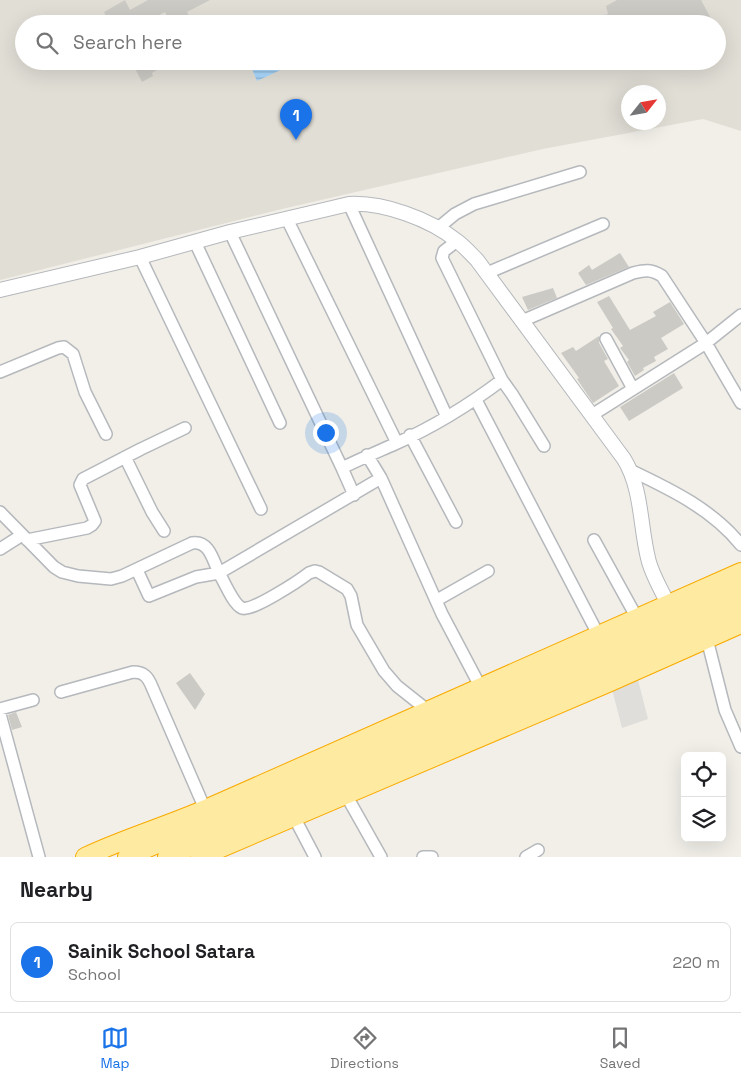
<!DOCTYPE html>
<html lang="en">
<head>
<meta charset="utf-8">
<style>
	body { margin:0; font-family:"Space Grotesk",sans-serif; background:#f6f6f6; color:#202124 }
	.controls { position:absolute; right:15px; bottom:15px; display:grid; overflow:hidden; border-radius:8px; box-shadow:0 5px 20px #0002 }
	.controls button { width:45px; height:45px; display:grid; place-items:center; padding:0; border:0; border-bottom:1px solid #e0e0e0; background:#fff; color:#202124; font:25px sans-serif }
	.compass { position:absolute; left:621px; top:85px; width:45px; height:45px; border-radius:50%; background:#fff; box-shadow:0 5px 20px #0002; rotate:59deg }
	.you { position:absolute; left:325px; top:432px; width:18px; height:18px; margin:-12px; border:4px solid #fff; border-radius:50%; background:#1a73e8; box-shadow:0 0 0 8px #1a73e833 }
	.badge { display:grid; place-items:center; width:32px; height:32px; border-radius:50%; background:#1a73e8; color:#fff; font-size:16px; font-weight:700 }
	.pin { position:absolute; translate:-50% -41px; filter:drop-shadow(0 1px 2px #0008) }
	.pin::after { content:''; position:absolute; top:26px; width:18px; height:15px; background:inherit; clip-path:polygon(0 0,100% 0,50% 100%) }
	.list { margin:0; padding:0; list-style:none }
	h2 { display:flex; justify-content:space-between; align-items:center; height:65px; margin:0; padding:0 20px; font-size:21px }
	h2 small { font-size:16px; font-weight:400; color:#757577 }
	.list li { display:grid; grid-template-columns:32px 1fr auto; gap:15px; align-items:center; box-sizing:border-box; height:80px; margin:0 10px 10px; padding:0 10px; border:1px solid #e0e0e0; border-radius:8px }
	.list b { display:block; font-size:19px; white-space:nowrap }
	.list p { margin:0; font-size:16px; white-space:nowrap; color:#757577 }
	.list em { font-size:16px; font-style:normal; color:#757577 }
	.icon { flex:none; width:28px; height:28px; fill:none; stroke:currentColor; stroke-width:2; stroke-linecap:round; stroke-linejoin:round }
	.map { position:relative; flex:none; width:741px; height:857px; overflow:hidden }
	.search { position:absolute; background:#fff; box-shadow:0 5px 20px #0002; left:15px; right:15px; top:15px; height:55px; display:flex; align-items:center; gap:12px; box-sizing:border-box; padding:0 18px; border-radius:28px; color:#757577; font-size:19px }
	.sheet { height:155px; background:#fff }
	nav { display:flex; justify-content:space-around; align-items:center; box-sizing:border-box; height:70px; border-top:1px solid #e0e0e0; background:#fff; font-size:14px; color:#757577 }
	nav a { display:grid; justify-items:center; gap:2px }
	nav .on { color:#1a73e8 }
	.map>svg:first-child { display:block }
	.industrial { fill:#e0deda }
	.education { fill:#e1ded6; fill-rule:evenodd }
	.water { fill:url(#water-rules) }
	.building { fill:#cccac5 }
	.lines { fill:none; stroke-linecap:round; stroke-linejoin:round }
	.minor-casing { stroke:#b5b8bc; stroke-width:14 }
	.tertiary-casing { stroke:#b5b8bc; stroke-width:16 }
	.trunk-casing { stroke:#f9ab00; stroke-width:20 }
	.minor { stroke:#fff; stroke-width:11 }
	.tertiary { stroke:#fff; stroke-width:14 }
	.trunk { stroke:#feeaa1; stroke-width:18 }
</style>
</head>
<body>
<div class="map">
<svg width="741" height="857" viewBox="0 0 741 857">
	<defs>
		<pattern id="water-rules" width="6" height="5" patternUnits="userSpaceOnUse" patternTransform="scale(1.25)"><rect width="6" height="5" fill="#aadaff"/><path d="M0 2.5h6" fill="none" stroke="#8eb4d2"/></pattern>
	</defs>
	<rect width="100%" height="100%" fill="#f1efe8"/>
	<path class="industrial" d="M638 680 648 719 622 728 612 689Z"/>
	<path class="education" d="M0 0H741V131L703 119 543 149 282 209 0 280ZM24 24H717V61H24ZM628 92H658V122H628Z"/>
	<path class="water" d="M267 61H285L287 67 257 81 252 69Z"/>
	<path class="building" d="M125 0 130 10 148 0H210L187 12 194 24H171L165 12 142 24H110L104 12Z
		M617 0H701L714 24H693L688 15 679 24H600L597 18 608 14 606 6Z
		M131 61H172L152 73 153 76 142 82Z
		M620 253 629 267 586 285 578 273 589 265 592 270Z
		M553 288 557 298 528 310 522 297Z
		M609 296 630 330 656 316 653 312 670 302 684 324 661 338 668 349 654 357 656 361 643 368 644 370 635 376 627 362 629 360 620 348 623 346 611 329 613 328 597 302Z
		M599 336V343L608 359 604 361 619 386 593 403 577 379 579 378 561 353 573 347 576 351Z
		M674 373 683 388 629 421 620 407Z
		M190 673 205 694 195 710 176 683Z
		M16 712 22 727 12 730 8 715Z"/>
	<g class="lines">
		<g class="minor-casing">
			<path id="minor" d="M349 204 447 417
				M287 219 397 443
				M438 228 455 214 474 204 580 172
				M230 232 342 468
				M195 242 280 423
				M140 257 261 509
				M487 273 603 224
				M522 321 633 273C645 270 651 269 662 276L706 343 741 403
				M606 339 633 389
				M0 372 58 348 64 347 73 354 85 392 106 434
				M502 380 512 394 544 446
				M476 400 599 636
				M592 415 706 343 741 315
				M410 435 456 522
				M367 455 381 478 442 614 480 686
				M125 457 152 512 164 531
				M632 471C672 490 713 510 741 545
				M354 495 342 468C360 459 377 452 395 444 433 427 469 405 502 380L442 258 444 251 457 241
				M0 512 54 567 62 572 78 576 111 579 122 576 192 543C209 540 213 560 219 573L381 478
				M27 540 87 528 92 525 95 521 80 485 83 479 141 449 185 428
				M594 540 637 618
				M0 549 22 535
				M137 570 149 596 196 577 219 573C224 581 233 604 242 608 250 613 300 580 309 573L315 571 319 572 347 589 351 596 357 625 384 671 397 686 426 709
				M437 600 488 571
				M707 639 725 710 741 747
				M61 692 133 672C144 672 148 677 152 687L205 809
				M0 709 33 700
				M0 714 39 857
				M346 795 381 857
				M294 817 315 857
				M423 857H432
				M526 857 538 850"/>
		</g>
		<g class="tertiary-casing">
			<path id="tertiary" d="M0 290 140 257 230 232 349 204C383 202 430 219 457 241 464 246 470 253 477 260L624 459C642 488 640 526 648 558 651 573 661 589 668 604"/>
		</g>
		<g class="trunk-casing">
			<path id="trunk" d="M85 857C125 838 167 826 208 808 385 728 563 650 741 572
				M127 857 596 655 741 588
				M167 857 602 669 741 605
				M200 857 608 683 741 624"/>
		</g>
		<use href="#minor" class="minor"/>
		<use href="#tertiary" class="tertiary"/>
		<use href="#trunk" class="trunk"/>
	</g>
</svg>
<div class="controls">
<button><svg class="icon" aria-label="locate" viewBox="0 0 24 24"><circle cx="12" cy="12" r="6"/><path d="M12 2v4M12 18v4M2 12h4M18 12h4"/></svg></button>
<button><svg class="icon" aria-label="layers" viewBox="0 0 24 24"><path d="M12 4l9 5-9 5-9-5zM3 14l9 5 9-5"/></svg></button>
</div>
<svg class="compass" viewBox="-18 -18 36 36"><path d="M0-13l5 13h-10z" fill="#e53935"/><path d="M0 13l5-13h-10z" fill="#757577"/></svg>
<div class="you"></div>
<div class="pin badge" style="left:296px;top:140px">1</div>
<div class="search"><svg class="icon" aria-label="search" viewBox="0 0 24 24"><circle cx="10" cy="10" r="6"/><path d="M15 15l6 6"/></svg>Search here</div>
</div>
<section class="sheet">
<h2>Nearby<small></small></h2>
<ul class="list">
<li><span class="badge">1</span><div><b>Sainik School Satara</b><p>School</p></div><em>220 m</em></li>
</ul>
</section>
<nav>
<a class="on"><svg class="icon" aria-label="map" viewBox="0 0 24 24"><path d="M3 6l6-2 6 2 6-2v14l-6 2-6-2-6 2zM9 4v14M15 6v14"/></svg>Map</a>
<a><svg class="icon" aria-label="directions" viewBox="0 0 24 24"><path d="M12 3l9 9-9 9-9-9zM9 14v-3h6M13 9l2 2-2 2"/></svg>Directions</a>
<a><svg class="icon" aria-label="saved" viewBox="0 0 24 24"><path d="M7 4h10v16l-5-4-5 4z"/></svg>Saved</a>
</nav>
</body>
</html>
